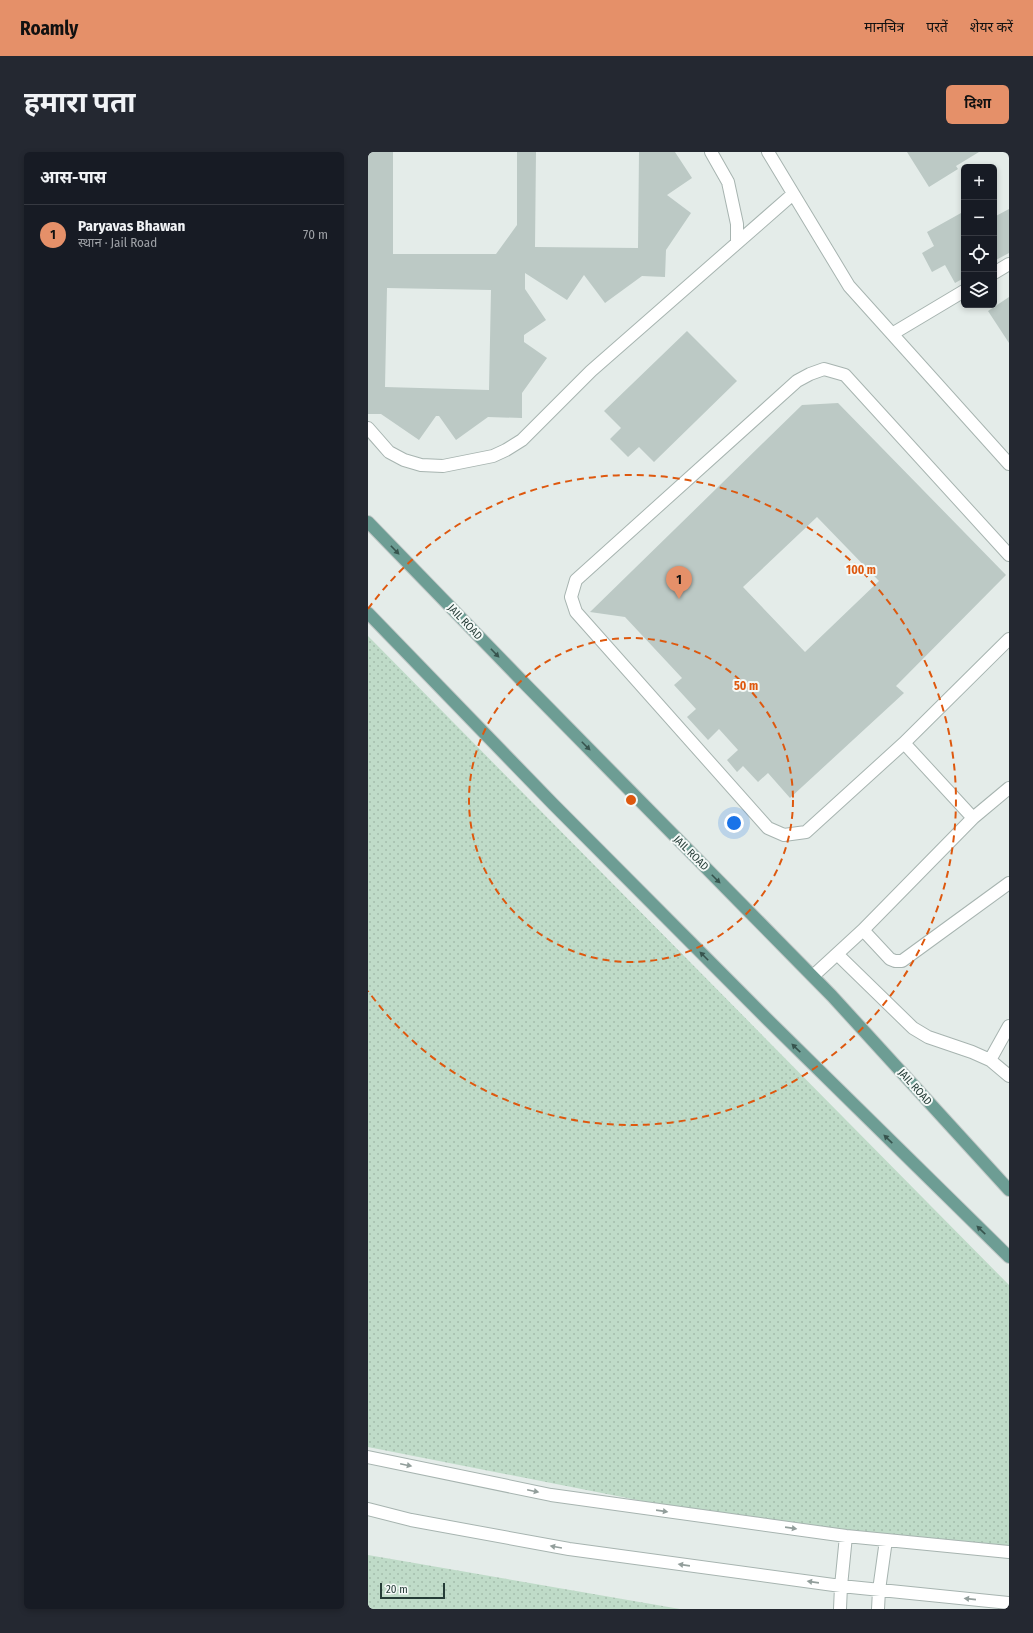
<!DOCTYPE html>
<html lang="hi">
<head>
<meta charset="utf-8">
<style>
	body { margin:0; font-family:"Fira Sans Condensed","Noto Sans Devanagari",sans-serif; background:#242831; color:#f1f3f6 }
	.controls { position:absolute; right:12px; top:12px; display:grid; overflow:hidden; border-radius:6px; box-shadow:0 2px 6px #0003 }
	.controls button { width:36px; height:36px; display:grid; place-items:center; padding:0; border:0; border-bottom:1px solid #363941; background:#171b24; color:#f1f3f6; font:20px sans-serif }
	.scale { position:absolute; left:12px; bottom:10px; width:65px; box-sizing:border-box; padding-left:4px; border:2px solid #253c37; border-top:0; font-size:11px; line-height:14px; white-space:nowrap; color:#253c37; -webkit-text-stroke:3px #f4f9f7; paint-order:stroke }
	.you { position:absolute; left:366px; top:671px; width:14px; height:14px; margin:-10px; border:3px solid #fff; border-radius:50%; background:#1a73e8; box-shadow:0 0 0 6px #1a73e833 }
	.badge { display:grid; place-items:center; width:26px; height:26px; border-radius:50%; background:#e59069; color:#111; font-size:13px; font-weight:700 }
	.pin { position:absolute; translate:-50% -33px; filter:drop-shadow(0 1px 2px #0008) }
	.pin::after { content:''; position:absolute; top:21px; width:14px; height:12px; background:inherit; clip-path:polygon(0 0,100% 0,50% 100%) }
	.list { margin:0; padding:0; list-style:none }
	h2 { display:flex; justify-content:space-between; align-items:center; height:52px; margin:0; padding:0 16px; font-size:17px }
	h2 small { font-size:13px; font-weight:400; color:#9ea1a6 }
	.list li { display:grid; grid-template-columns:26px 1fr auto; gap:12px; align-items:center; box-sizing:border-box; height:60px; padding:0 16px; border-top:1px solid #363941 }
	.list b { display:block; font-size:15px; white-space:nowrap }
	.list p { margin:0; font-size:13px; white-space:nowrap; color:#9ea1a6 }
	.list em { font-size:13px; font-style:normal; color:#9ea1a6 }
	.icon { flex:none; width:22px; height:22px; fill:none; stroke:currentColor; stroke-width:2; stroke-linecap:round; stroke-linejoin:round }
	.map { position:relative; flex:none; width:641px; height:1457px; overflow:hidden; border-radius:6px }
	header { display:flex; align-items:center; gap:24px; box-sizing:border-box; height:56px; padding:0 20px; background:#e59069; color:#111 }
	header strong { font-size:19px }
	nav { display:flex; gap:22px; margin-inline-start:auto; font-size:14px }
	.intro { display:flex; align-items:center; justify-content:space-between; box-sizing:border-box; height:96px; padding:0 24px }
	h1 { margin:0; font-size:28px }
	.button { padding:10px 18px; border-radius:6px; background:#e59069; color:#111; font-size:14px; font-weight:700 }
	main { display:flex; gap:24px; padding:0 24px }
	aside { flex:1; background:#171b24; border-radius:6px; box-shadow:0 2px 6px #0003 }
	.map>svg:first-child { display:block }
	.grass { fill:url(#grass-dots) }
	.building { fill:#bcc9c5; fill-rule:evenodd }
	.lines { fill:none; stroke-linecap:round; stroke-linejoin:round }
	.minor-casing { stroke:#a7b4b0; stroke-width:14 }
	.major-casing { stroke:#c2c8c7; stroke-width:14 }
	.minor { stroke:#fff; stroke-width:12 }
	.major { stroke:#6d9d94; stroke-width:12 }
	.oneway { fill:#37544e }
	.oneway2 { fill:#929e9b }
	.ring { fill:none; stroke:#de580e; stroke-width:2; stroke-dasharray:7 5 }
	.labels { text-anchor:middle; dominant-baseline:central; stroke-width:4; stroke-linejoin:round; paint-order:stroke }
	.street-label { font-size:11px; fill:#253c37; stroke:#f4f9f7 }
	.centre { fill:#de580e; stroke:#f4f9f7; stroke-width:2 }
	.ring-label { font-size:12px; text-anchor:middle; font-weight:bold; fill:#de580e; stroke:#f4f9f7; stroke-width:4; stroke-linejoin:round; paint-order:stroke }
</style>
</head>
<body>
<header>
<strong>Roamly</strong>
<nav><a>मानचित्र</a><a>परतें</a><a>शेयर करें</a></nav>
</header>
<div class="intro"><h1>हमारा पता</h1><a class="button">दिशा</a></div>
<main>
<aside>
<h2>आस-पास<small></small></h2>
<ul class="list">
<li><span class="badge">1</span><div><b>Paryavas Bhawan</b><p>स्थान · Jail Road</p></div><em>70 m</em></li>
</ul>
</aside>
<div class="map">
<svg width="641" height="1457" viewBox="0 0 641 1457">
	<defs>
		<pattern id="grass-dots" width="8" height="8" patternUnits="userSpaceOnUse"><rect width="8" height="8" fill="#bfdbc8"/><path d="M2 2h.1M6 6h.1" fill="none" stroke="#a4bdac" stroke-width="1.8" stroke-linecap="round"/></pattern>
	</defs>
	<rect width="100%" height="100%" fill="#e4ece9"/>
	<path class="grass" d="M0 484 641 1133V1395L416 1377 0 1295Z
		M0 1403 312 1457H0Z"/>
	<path class="building" d="M0 0H25V102H128L149 73V0H168L167 95 270 96 271 0H307L324 26 299 43 323 61 298 98 297 125 274 124 237 151 216 123 199 148 157 121V137L178 168 156 183V190L179 206 154 241V266L120 265 88 288 71 264H68L51 288 13 262H0ZM19 136 123 138 121 238 17 235Z
		M539 0H611L588 14 590 17 561 35Z
		M641 57V101L626 109V65Z
		M593 61 596 68V126L587 131 577 113 564 120 554 101 566 94 559 80Z
		M641 145V191L620 159Z
		M319 179 369 229 286 310 271 295 260 305 242 287 253 276 236 259Z
		M470 251 638 423 528 534 536 541 422 646 400 621 390 630 375 614 369 620 359 608 370 598 351 577 340 588 319 565 328 557 306 533 314 526 257 465 222 460 434 253ZM449 365 511 429 437 500 375 435Z"/>
	<g class="lines">
		<g class="minor-casing">
			<path id="minor" d="M343 0 360 30 369 72V91
				M400 0 481 134 641 312
				M626 121 641 112
				M524 182 596 139
				M0 276 21 300 36 308 53 313 75 314 125 304 138 298 154 288 223 219 425 42
				M641 403 477 223 456 217 442 222 429 229 208 428 203 445 208 460 400 676 416 683 438 680 536 591 641 487
				M536 591 605 666
				M495 778 522 807 527 809H534L641 731
				M469 802 545 876 560 885 604 900 622 908 641 924
				M445 824 495 778 605 666 641 636
				M622 908 641 874
				M0 1305 183 1343 478 1384 641 1400
				M0 1357 43 1368 201 1397 473 1434 641 1451
				M472 1457 473 1434 478 1384
				M510 1457 511 1438 518 1388"/>
		</g>
		<g class="major-casing">
			<path id="major" d="M0 370 159 534 464 844 641 1038
				M0 461 185 652 399 867 641 1105"/>
		</g>
		<use href="#minor" class="minor"/>
		<use href="#major" class="major"/>
	</g>
	<defs><path id="oneway-solid" d="M-6-.8H1V-3.2L6.5 0L1 3.2V.8H-6Z"/></defs>
	<g class="oneway">
		<use href="#oneway-solid" transform="translate(27 398) rotate(46)"/>
		<use href="#oneway-solid" transform="translate(127 501) rotate(46)"/>
		<use href="#oneway-solid" transform="translate(218 594) rotate(45)"/>
		<use href="#oneway-solid" transform="translate(348 727) rotate(45)"/>
		<use href="#oneway-solid" transform="translate(336 804) rotate(-135)"/>
		<use href="#oneway-solid" transform="translate(428 896) rotate(-136)"/>
		<use href="#oneway-solid" transform="translate(520 987) rotate(-136)"/>
		<use href="#oneway-solid" transform="translate(613 1078) rotate(-136)"/>
	</g>
	<g class="oneway2">
		<use href="#oneway-solid" transform="translate(38 1313) rotate(12)"/>
		<use href="#oneway-solid" transform="translate(165 1339) rotate(12)"/>
		<use href="#oneway-solid" transform="translate(294 1359) rotate(8)"/>
		<use href="#oneway-solid" transform="translate(423 1376) rotate(8)"/>
		<use href="#oneway-solid" transform="translate(188 1395) rotate(-170)"/>
		<use href="#oneway-solid" transform="translate(316 1413) rotate(-172)"/>
		<use href="#oneway-solid" transform="translate(445 1430) rotate(-172)"/>
		<use href="#oneway-solid" transform="translate(602 1447) rotate(-174)"/>
	</g>
	<g class="ring">
		<circle cx="263" cy="648" r="162"/>
		<path d="M0 457A325 325 0 1 1 0 839"/>
	</g>
	<g class="labels">
		<g class="street-label">
			<text transform="translate(97 470) rotate(46)">JAIL ROAD</text>
			<text transform="translate(323 701) rotate(45)">JAIL ROAD</text>
			<text transform="translate(547 935) rotate(48)">JAIL ROAD</text>
		</g>
	</g>
	<circle cx="263" cy="648" r="6" class="centre"/>
	<g class="ring-label">
		<text x="493" y="422">100 m</text>
		<text x="378" y="538">50 m</text>
	</g>
</svg>
<div class="controls">
<button>+</button>
<button>−</button>
<button><svg class="icon" aria-label="locate" viewBox="0 0 24 24"><circle cx="12" cy="12" r="6"/><path d="M12 2v4M12 18v4M2 12h4M18 12h4"/></svg></button>
<button><svg class="icon" aria-label="layers" viewBox="0 0 24 24"><path d="M12 4l9 5-9 5-9-5zM3 14l9 5 9-5"/></svg></button>
</div>
<div class="scale">20 m</div>
<div class="you"></div>
<div class="pin badge" style="left:311px;top:447px">1</div>
</div>
</main>
</body>
</html>
